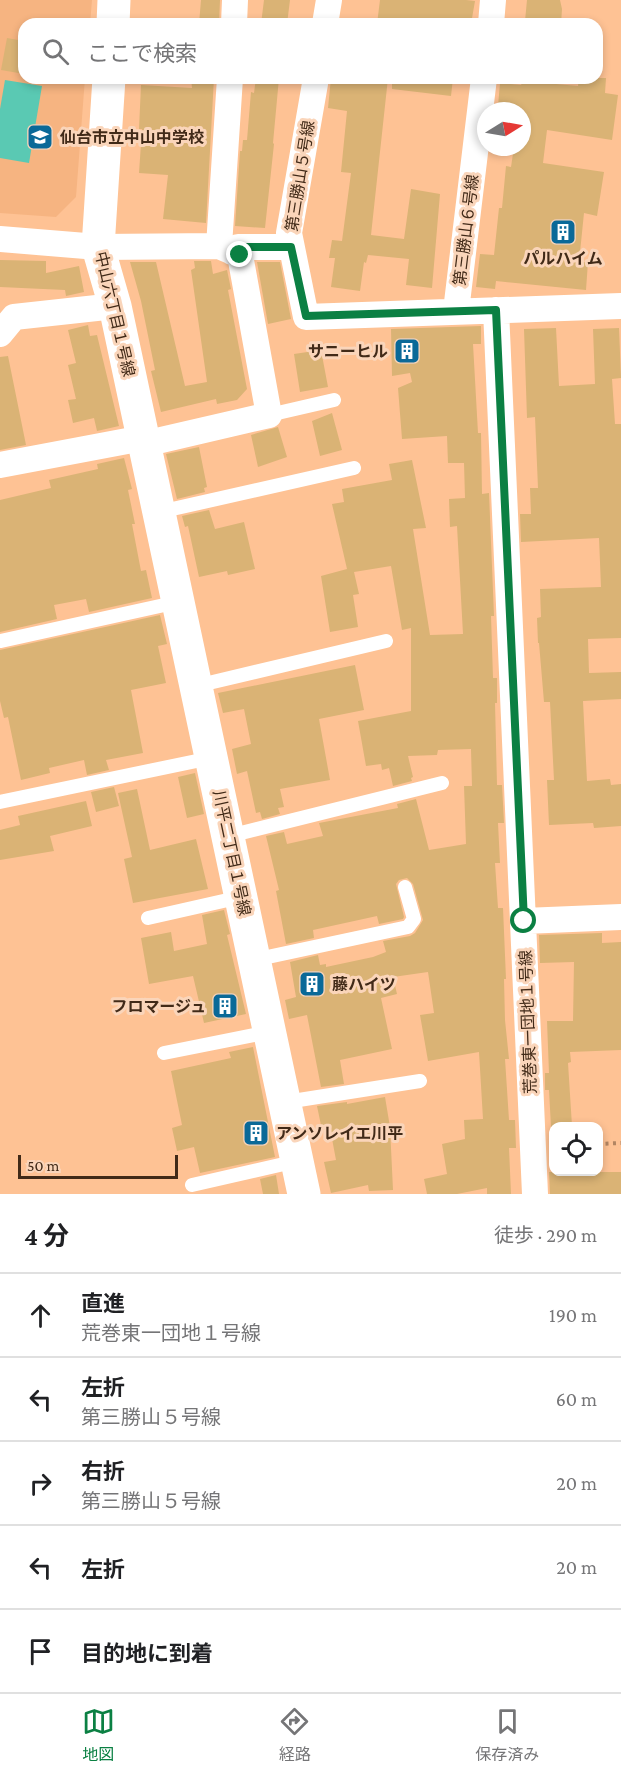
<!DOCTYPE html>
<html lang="ja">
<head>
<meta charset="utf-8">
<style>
	body { margin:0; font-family:"Crimson Pro","Noto Sans JP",serif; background:#f6f6f6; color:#202124 }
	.controls { position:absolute; right:18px; bottom:18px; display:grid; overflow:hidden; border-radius:12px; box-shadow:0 3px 9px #0003 }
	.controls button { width:54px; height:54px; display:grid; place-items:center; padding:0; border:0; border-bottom:2px solid #e0e0e0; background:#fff; color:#202124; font:30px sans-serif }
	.compass { position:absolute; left:477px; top:102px; width:54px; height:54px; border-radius:50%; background:#fff; box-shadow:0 3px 9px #0003; rotate:79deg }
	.scale { position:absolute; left:18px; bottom:15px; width:160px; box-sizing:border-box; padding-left:6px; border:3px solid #412a18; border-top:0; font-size:16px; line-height:21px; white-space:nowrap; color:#412a18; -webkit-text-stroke:4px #fad5ba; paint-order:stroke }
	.stop { position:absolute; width:18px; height:18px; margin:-14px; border:4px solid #0b8043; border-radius:50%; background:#fff }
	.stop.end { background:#0b8043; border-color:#fff; box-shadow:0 2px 6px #0008 }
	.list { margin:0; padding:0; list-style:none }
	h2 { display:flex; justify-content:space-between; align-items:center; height:78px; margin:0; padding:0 24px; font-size:26px }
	h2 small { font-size:20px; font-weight:400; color:#757577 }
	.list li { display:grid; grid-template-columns:39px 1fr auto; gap:18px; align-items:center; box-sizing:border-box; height:84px; padding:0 24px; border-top:2px solid #e0e0e0 }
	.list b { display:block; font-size:22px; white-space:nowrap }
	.list p { margin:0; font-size:20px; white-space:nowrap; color:#757577 }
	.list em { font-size:20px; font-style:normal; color:#757577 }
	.icon { flex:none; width:33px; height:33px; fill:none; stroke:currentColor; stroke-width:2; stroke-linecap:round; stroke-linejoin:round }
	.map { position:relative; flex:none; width:621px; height:1194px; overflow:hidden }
	.search { position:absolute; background:#fff; box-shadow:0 3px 9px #0003; left:18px; right:18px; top:18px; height:66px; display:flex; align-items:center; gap:15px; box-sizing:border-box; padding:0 21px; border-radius:18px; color:#757577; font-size:22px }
	.sheet { height:498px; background:#fff }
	nav { display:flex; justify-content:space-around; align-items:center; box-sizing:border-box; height:84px; border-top:2px solid #e0e0e0; background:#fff; font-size:16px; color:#757577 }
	nav a { display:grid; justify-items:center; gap:3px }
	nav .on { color:#0b8043 }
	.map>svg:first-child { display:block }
	.built { fill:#f6b481 }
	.water { fill:#5ac9b3 }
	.building { fill:#dab375 }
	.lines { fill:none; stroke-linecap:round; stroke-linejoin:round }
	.path { stroke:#b28562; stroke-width:4; stroke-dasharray:3 4.5; stroke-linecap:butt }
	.lane { stroke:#fff; stroke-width:14 }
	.street { stroke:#fff; stroke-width:26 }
	.secondary { stroke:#fff; stroke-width:33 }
	.route { stroke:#0b8043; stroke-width:8 }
	.labels { text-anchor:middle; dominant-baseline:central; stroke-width:6; stroke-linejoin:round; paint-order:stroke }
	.poi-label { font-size:16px; font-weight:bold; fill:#412a18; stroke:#fad5ba; text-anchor:start }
	.street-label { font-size:16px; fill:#412a18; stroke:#fad5ba }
</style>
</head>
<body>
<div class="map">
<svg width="621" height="1194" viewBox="0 0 621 1194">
	<rect width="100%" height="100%" fill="#fec294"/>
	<path class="built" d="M0 0H92L90 24H24V78H85L76 197 56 217 0 213Z"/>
	<path class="water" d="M5 80 42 86 29 163 0 158V109Z"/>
	<path class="building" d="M201 0H220L219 24H199Z
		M264 0H290L287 24H261Z
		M380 0H466L475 1 471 24H377Z
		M527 0H560L562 9 561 24H544L525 21Z
		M7 38 24 41V74L1 70Z
		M191 78H214L206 223 163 219 168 175 139 173 142 129H139L141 85 192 88Z
		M256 78H279L273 143 274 144 265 228 235 226 240 151H242L243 140H247L251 92 254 93Z
		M331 78H388L371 235 404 239 411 189 440 194 432 288 406 285 409 259 368 255 366 263 364 262 360 291 331 287 335 258H329L332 240 342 241 351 173 341 172 347 111 328 108Z
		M392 78H453L451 96 392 89Z
		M579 78H606L605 93 618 95 612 140 547 130 543 163 604 172 597 216 584 213 579 262H588L586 290 496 281 495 289 476 287 480 254 494 255 499 208H502L506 166 511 167 514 147H522V108L498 106 500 83 521 85 523 81 578 86Z
		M0 260 46 261V273L79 266 84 292 66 296 65 290 0 287Z
		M194 261H211L213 274 227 270 231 289 228 290 247 389 237 400 217 404 216 399 161 412 151 371 155 370 141 301 130 262H156L185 386 207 382 191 270 195 268Z
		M257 262H280L291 319 268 324Z
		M88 325 90 336 97 335 119 426 97 431 94 418 73 423 68 400 76 399 68 365 76 363 68 330Z
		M481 326V344H473L478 433H481L482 494 489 493 494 616H491L493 678H497V703H495L497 785H502L504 823H498L500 863H495L498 908H503L506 979H504L505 1020 509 1059H505L509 1120H515L516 1148H509L511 1194H487V1188L457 1194H427L424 1179 447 1174 442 1144 465 1139 464 1120 483 1119 479 1052 428 1061 420 1015 434 1013 428 972 393 977 397 994 381 998 392 1049 340 1060 344 1084 321 1087 307 1015 289 1019 285 1000 296 997 290 962 318 955 320 965 326 964V967L373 957 386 952 383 941 410 936 415 933 423 920 413 884 407 878 399 880 396 884 404 917 403 919 379 924 377 916 313 930 314 938 286 944 276 891 279 890 266 836 284 832 287 844 323 836 319 823 398 808 397 804 416 799 429 850 466 844 464 786H472L471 749 438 750 437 755 408 756 413 777 411 778 412 781 393 786 389 768 382 770 381 764 366 766 358 721 411 711V628L402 630 391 566 354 572 359 594 353 595 358 627 330 632 321 576 347 569 332 504 344 502 342 489 392 480 389 464 412 460 426 528 413 529 430 635 463 634 457 526 450 527 449 499 465 498 464 463H448L447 436 402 439 398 388 412 382 410 373 392 376 391 329Z
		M556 328 559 386 595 384 593 329 619 328 621 378 612 379 615 424H621V638L588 639 589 673 621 672V699L583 701 587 781 610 779 611 785 621 784V826L594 828 593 823 549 825 547 780H554L550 702H544L539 643H538L537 618 541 617 540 589 601 587 599 538 521 542 520 514H531L530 488H538L535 417 527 418 524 329Z
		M321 350 328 387 300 392 294 354Z
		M8 356 26 445 0 450V357Z
		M332 413 342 450 320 456 312 421Z
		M278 427 287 457 258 467 251 435Z
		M199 447 207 487 204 488 205 492 177 499 166 454Z
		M124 458 132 489 128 490 135 524H132L141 571 146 570 152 598 89 612 86 599 54 605 57 619 0 632V500L51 488 49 480 98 469 97 464Z
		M209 510 215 529 244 522 255 569 228 575 227 571 199 577 188 526 185 527 182 516Z
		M160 615 167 644 158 646 166 683 131 690 143 753 106 760 109 770 87 775 84 760 49 768 50 773 21 780 8 717 4 718 0 701V650Z
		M355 665 364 710 319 719 330 780 280 789 284 807 278 808 280 814 262 819 260 812 256 813 247 771 237 774 232 749 251 744 244 709 223 713 218 693Z
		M195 773 204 814 187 818 178 777Z
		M114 787 119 806 96 812 91 792Z
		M137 789 150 850 196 839 208 889 133 903 124 859 132 857 118 793Z
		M86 801 92 826 50 836 54 851 0 860V830L20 825 18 816Z
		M224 910 230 934 227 935 246 1014 204 1023 193 976 149 984 141 938 171 932 174 951 207 944 202 915Z
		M602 933V943L621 942V1050L570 1052 571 1062 568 1063 572 1126 551 1127 549 1090H545V1073H549L547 1021H573L574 962 540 963 539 935Z
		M253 1047 275 1157 200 1173 194 1147 177 1151 172 1128 182 1125 171 1071 231 1058 229 1052Z
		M385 1097 390 1127 393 1190 369 1191 368 1185 331 1193 324 1162 336 1160 330 1128 322 1130 317 1106 347 1102V1104Z
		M549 1172H621V1194H550Z
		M276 1175 279 1194H263L260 1179Z"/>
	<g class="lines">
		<path class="path" d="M598 1144 621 1143"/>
		<path class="lane" d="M269 415 334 400
			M159 512 354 468
			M1 641 178 602
			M196 686 386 641
			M0 802 211 758
			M229 836 442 783
			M148 918 241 897
			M254 960 408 927 414 919 405 887
			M164 1053 269 1032
			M286 1102 420 1081
			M192 1185 297 1161"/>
		<path class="street" d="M234 24 235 0
			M325 24 329 0
			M491 24 493 0
			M316 78 289 233 306 317 621 306
			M0 239 98 247 219 246 240 255 269 415 144 444
			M219 246 230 78
			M232 252 238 247H291
			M496 310 535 1194
			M456 311 484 78
			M0 334 14 317 115 306
			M0 465 143 438
			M524 921 621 917"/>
		<path class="secondary" d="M113 24 114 0
			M109 78 98 247 115 306 304 1194"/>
	</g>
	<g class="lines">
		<path class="route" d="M240 255 232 252 238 247H291L306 316 496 310 524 921"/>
	</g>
	<defs>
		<g id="school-square" transform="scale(1.35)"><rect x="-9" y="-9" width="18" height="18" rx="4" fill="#0a6998" stroke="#fad5ba"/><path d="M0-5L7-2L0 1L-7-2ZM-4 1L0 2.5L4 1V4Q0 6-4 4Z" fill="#fff"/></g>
		<g id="building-square" transform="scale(1.35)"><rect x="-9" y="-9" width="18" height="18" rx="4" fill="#0a6998" stroke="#fad5ba"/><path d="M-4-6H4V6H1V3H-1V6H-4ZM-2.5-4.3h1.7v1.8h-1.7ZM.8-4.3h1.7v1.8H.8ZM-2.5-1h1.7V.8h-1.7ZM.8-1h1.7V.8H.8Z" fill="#fff"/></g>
	</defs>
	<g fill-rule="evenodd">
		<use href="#school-square" x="40" y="137"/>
		<use href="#building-square" x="563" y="232"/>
		<use href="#building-square" x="407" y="351"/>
		<use href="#building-square" x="312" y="984"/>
		<use href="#building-square" x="225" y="1006"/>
		<use href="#building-square" x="256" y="1133"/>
	</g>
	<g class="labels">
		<g class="poi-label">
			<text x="60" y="137">仙台市立中山中学校</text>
			<text x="563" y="258" text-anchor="middle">パルハイム</text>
			<text x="388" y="351" text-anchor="end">サニーヒル</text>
			<text x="332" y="984">藤ハイツ</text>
			<text x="206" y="1006" text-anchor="end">フロマージュ</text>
			<text x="276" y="1133">アンソレイエ川平</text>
		</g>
		<g class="street-label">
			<text transform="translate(300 176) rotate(-81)">第三勝山５号線</text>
			<text transform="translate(466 230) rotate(-83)">第三勝山６号線</text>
			<text transform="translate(115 314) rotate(77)">中山六丁目１号線</text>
			<text transform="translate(232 853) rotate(78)">川平二丁目１号線</text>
			<text transform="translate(528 1022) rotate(-92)">荒巻東一団地１号線</text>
		</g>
	</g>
</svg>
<div class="controls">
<button><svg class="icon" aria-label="locate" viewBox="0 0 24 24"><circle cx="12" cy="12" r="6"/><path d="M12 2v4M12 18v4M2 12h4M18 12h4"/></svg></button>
</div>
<svg class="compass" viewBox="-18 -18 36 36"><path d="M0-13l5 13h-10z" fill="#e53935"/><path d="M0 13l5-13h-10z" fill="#757577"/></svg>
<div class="scale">50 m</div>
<div class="stop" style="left:524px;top:921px"></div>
<div class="stop end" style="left:240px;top:255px"></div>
<div class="search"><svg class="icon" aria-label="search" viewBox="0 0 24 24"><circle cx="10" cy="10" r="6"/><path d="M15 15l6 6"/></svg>ここで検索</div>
</div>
<section class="sheet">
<h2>4 分<small>徒歩 · 290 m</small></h2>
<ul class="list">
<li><svg class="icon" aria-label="ahead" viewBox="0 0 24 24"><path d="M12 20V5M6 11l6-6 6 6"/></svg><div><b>直進</b><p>荒巻東一団地１号線</p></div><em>190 m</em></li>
<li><svg class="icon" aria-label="left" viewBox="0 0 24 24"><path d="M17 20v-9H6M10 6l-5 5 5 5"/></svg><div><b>左折</b><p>第三勝山５号線</p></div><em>60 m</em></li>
<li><svg class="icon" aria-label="right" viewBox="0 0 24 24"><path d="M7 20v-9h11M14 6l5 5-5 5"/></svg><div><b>右折</b><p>第三勝山５号線</p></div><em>20 m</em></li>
<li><svg class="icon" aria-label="left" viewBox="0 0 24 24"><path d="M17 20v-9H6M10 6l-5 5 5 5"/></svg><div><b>左折</b></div><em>20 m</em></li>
<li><svg class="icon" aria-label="arrive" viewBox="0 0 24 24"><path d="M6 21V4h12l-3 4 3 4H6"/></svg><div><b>目的地に到着</b></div></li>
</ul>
</section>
<nav>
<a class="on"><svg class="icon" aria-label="map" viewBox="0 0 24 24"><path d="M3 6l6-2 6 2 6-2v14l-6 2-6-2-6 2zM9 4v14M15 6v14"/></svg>地図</a>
<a><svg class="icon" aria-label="directions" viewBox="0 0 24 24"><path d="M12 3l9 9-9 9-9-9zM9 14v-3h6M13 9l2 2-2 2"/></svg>経路</a>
<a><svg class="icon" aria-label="saved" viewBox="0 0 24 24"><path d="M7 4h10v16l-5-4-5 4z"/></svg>保存済み</a>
</nav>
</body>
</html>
